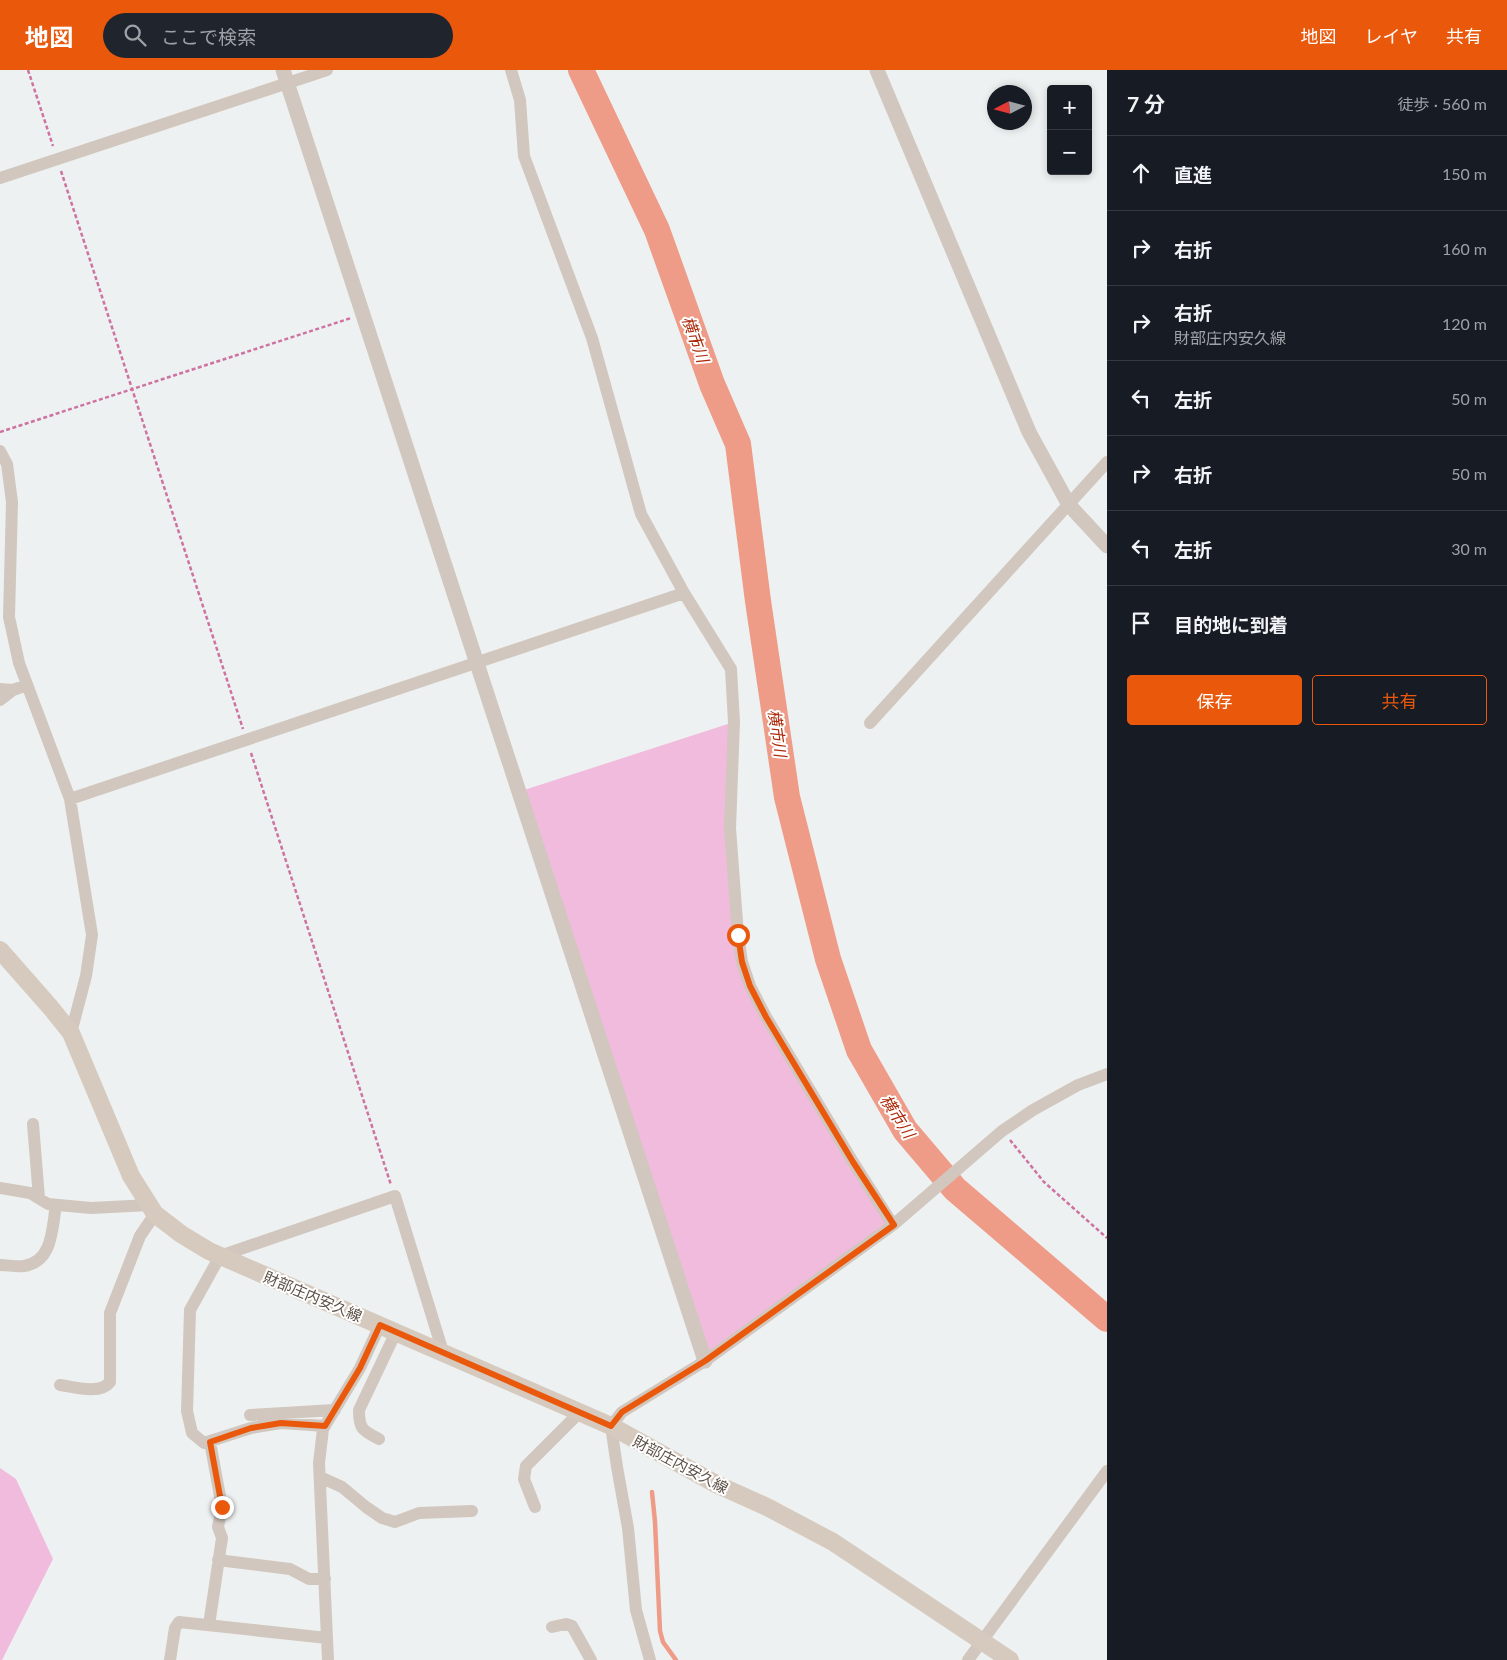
<!DOCTYPE html>
<html lang="ja">
<head>
<meta charset="utf-8">
<style>
	body { margin:0; font-family:Lato,"Noto Sans JP",sans-serif; background:#20242c; color:#f1f3f6 }
	.controls { position:absolute; right:15px; top:15px; display:grid; overflow:hidden; border-radius:5px; box-shadow:0 2px 8px #0003 }
	.controls button { width:45px; height:45px; display:grid; place-items:center; padding:0; border:0; border-bottom:1px solid #363941; background:#171b24; color:#f1f3f6; font:25px sans-serif }
	.compass { position:absolute; left:987px; top:15px; width:45px; height:45px; border-radius:50%; background:#171b24; box-shadow:0 2px 8px #0003; rotate:264deg }
	.stop { position:absolute; width:15px; height:15px; margin:-11px; border:4px solid #ea580c; border-radius:50%; background:#fff }
	.stop.end { background:#ea580c; border-color:#fff; box-shadow:0 1px 5px #0008 }
	.list { margin:0; padding:0; list-style:none }
	h2 { display:flex; justify-content:space-between; align-items:center; height:65px; margin:0; padding:0 20px; font-size:21px }
	h2 small { font-size:16px; font-weight:400; color:#9ea1a6 }
	.list li { display:grid; grid-template-columns:32px 1fr auto; gap:15px; align-items:center; box-sizing:border-box; height:75px; padding:0 20px; border-top:1px solid #363941 }
	.list b { display:block; font-size:19px; white-space:nowrap }
	.list p { margin:0; font-size:16px; white-space:nowrap; color:#9ea1a6 }
	.list em { font-size:16px; font-style:normal; color:#9ea1a6 }
	.actions { display:flex; gap:10px; padding:15px 20px }
	.actions a { flex:1; padding:11px 0; border:1px solid #ea580c; border-radius:5px; text-align:center; font-size:18px; color:#ea580c }
	.actions .main { background:#ea580c; color:#fff }
	.icon { flex:none; width:28px; height:28px; fill:none; stroke:currentColor; stroke-width:2; stroke-linecap:round; stroke-linejoin:round }
	.map { position:relative; flex:none; width:1107px; height:1590px; overflow:hidden }
	header { display:flex; align-items:center; gap:30px; box-sizing:border-box; height:70px; padding:0 25px; background:#ea580c; color:#fff }
	header strong { font-size:24px }
	nav { display:flex; gap:28px; margin-inline-start:auto; font-size:18px }
	.search { width:350px; height:45px; background:#20242c; display:flex; align-items:center; gap:12px; box-sizing:border-box; padding:0 18px; border-radius:28px; color:#9ea1a6; font-size:19px }
	main { display:flex }
	aside { flex:1; background:#171b24 }
	.map>svg:first-child { display:block }
	.green { fill:#f0bbdc }
	.lines { fill:none; stroke-linecap:round; stroke-linejoin:round }
	.stream { stroke:#ee9b88; stroke-width:4.5 }
	.river { stroke:#ee9b88; stroke-width:26 }
	.path { stroke:#ce73a1; stroke-width:2.5; stroke-dasharray:4 2.5; stroke-linecap:butt }
	.minor { stroke:#d1c7be; stroke-width:12 }
	.tertiary { stroke:#d1c7be; stroke-width:15 }
	.secondary { stroke:#d6cabe; stroke-width:18 }
	.route { stroke:#ea580c; stroke-width:6 }
	.labels { text-anchor:middle; dominant-baseline:central; stroke-width:4; stroke-linejoin:round; paint-order:stroke }
	.street-label { font-size:15px; fill:#5c5046; stroke:#fff }
	.water-label { font-size:16px; font-style:italic; fill:#ac2909; stroke:#fff }
</style>
</head>
<body>
<header>
<strong>地図</strong>
<div class="search"><svg class="icon" aria-label="search" viewBox="0 0 24 24"><circle cx="10" cy="10" r="6"/><path d="M15 15l6 6"/></svg>ここで検索</div>
<nav><a>地図</a><a>レイヤ</a><a>共有</a></nav>
</header>
<main>
<div class="map">
<svg width="1107" height="1590" viewBox="0 0 1107 1590">
	<rect width="100%" height="100%" fill="#eef1f1"/>
	<path class="green" d="M734 652 730 759 750 916 893 1155 705 1291 518 722Z
		M0 1398 16 1409 53 1489 2 1590H0Z"/>
	<g class="lines">
		<path class="stream" d="M652 1422 655 1452 660 1561 663 1572 676 1590"/>
		<path class="river" d="M581 0 657 160 712 314 738 374 758 531 787 727 828 889 859 980 905 1060 955 1119 1107 1249"/>
		<path class="path" d="M28 0 53 76
			M61 101 243 659
			M0 362 351 248
			M251 683 391 1115
			M1010 1070 1044 1112 1107 1168"/>
		<path class="minor" d="M511 0 520 30 524 86 592 268 641 444 684 523 731 599 734 652 730 758 738 865 742 892 750 916 766 947 853 1092 893 1155
			M0 108 327 0
			M0 381 7 394 12 432 9 547 19 593 70 729 92 865 86 906 71 963
			M0 619 13 620 27 615
			M0 630 13 620
			M870 653 1107 392
			M70 729 684 523
			M33 1054 39 1128
			M0 1118 30 1123 48 1134 91 1138 150 1135
			M0 1195C8 1195 16 1197 24 1196 53 1192 52 1158 56 1135
			M60 1315C74 1317 100 1325 110 1312V1243L140 1166 155 1144
			M250 1345 335 1340
			M325 1356 281 1353 251 1358 204 1373 192 1363 187 1341 190 1240 220 1186 395 1126 443 1282
			M379 1369C362 1360 359 1359 359 1340L396 1262
			M320 1407 342 1417 366 1437 382 1448 395 1452 419 1443 472 1441
			M535 1437 524 1409 526 1396 580 1342
			M218 1490 290 1499 309 1509H325
			M209 1555 222 1468 218 1457 222 1437 210 1372
			M552 1557 566 1554 572 1556 591 1590
			M170 1590 175 1558 179 1552 327 1568
			M328 1590 319 1393 323 1359 360 1298 380 1255
			M650 1590 636 1540 628 1458 617 1397 611 1356 622 1342 705 1291 893 1155 1002 1061 1033 1040 1078 1015 1107 1004
			M968 1590 1107 1401"/>
		<path class="tertiary" d="M283 0 705 1291
			M877 0 1029 362 1069 435 1107 476"/>
		<path class="secondary" d="M0 880 51 938 71 963 131 1106 155 1144 181 1164 209 1181 611 1356 716 1414 767 1437 833 1472 1010 1590"/>
	</g>
	<g class="lines">
		<path class="route" d="M222 1437 210 1372 251 1358 281 1353 325 1356 360 1298 380 1255 611 1356 622 1342 705 1291 894 1155 853 1092 766 947 750 916 742 892 738 865"/>
	</g>
	<g class="labels">
		<g class="street-label">
			<text transform="translate(313 1226) rotate(23)">財部庄内安久線</text>
			<text transform="translate(681 1394) rotate(28)">財部庄内安久線</text>
		</g>
		<g class="water-label">
			<text transform="translate(696 269) rotate(70)">横市川</text>
			<text transform="translate(778 663) rotate(82)">横市川</text>
			<text transform="translate(898 1046) rotate(57)">横市川</text>
		</g>
	</g>
</svg>
<div class="controls">
<button>+</button>
<button>−</button>
</div>
<svg class="compass" viewBox="-18 -18 36 36"><path d="M0-13l5 13h-10z" fill="#e53935"/><path d="M0 13l5-13h-10z" fill="#9ea1a6"/></svg>
<div class="stop" style="left:738px;top:865px"></div>
<div class="stop end" style="left:222px;top:1437px"></div>
</div>
<aside>
<h2>7 分<small>徒歩 · 560 m</small></h2>
<ul class="list">
<li><svg class="icon" aria-label="ahead" viewBox="0 0 24 24"><path d="M12 20V5M6 11l6-6 6 6"/></svg><div><b>直進</b></div><em>150 m</em></li>
<li><svg class="icon" aria-label="right" viewBox="0 0 24 24"><path d="M7 20v-9h11M14 6l5 5-5 5"/></svg><div><b>右折</b></div><em>160 m</em></li>
<li><svg class="icon" aria-label="right" viewBox="0 0 24 24"><path d="M7 20v-9h11M14 6l5 5-5 5"/></svg><div><b>右折</b><p>財部庄内安久線</p></div><em>120 m</em></li>
<li><svg class="icon" aria-label="left" viewBox="0 0 24 24"><path d="M17 20v-9H6M10 6l-5 5 5 5"/></svg><div><b>左折</b></div><em>50 m</em></li>
<li><svg class="icon" aria-label="right" viewBox="0 0 24 24"><path d="M7 20v-9h11M14 6l5 5-5 5"/></svg><div><b>右折</b></div><em>50 m</em></li>
<li><svg class="icon" aria-label="left" viewBox="0 0 24 24"><path d="M17 20v-9H6M10 6l-5 5 5 5"/></svg><div><b>左折</b></div><em>30 m</em></li>
<li><svg class="icon" aria-label="arrive" viewBox="0 0 24 24"><path d="M6 21V4h12l-3 4 3 4H6"/></svg><div><b>目的地に到着</b></div></li>
</ul>
<div class="actions"><a class="main">保存</a><a>共有</a></div>
</aside>
</main>
</body>
</html>
